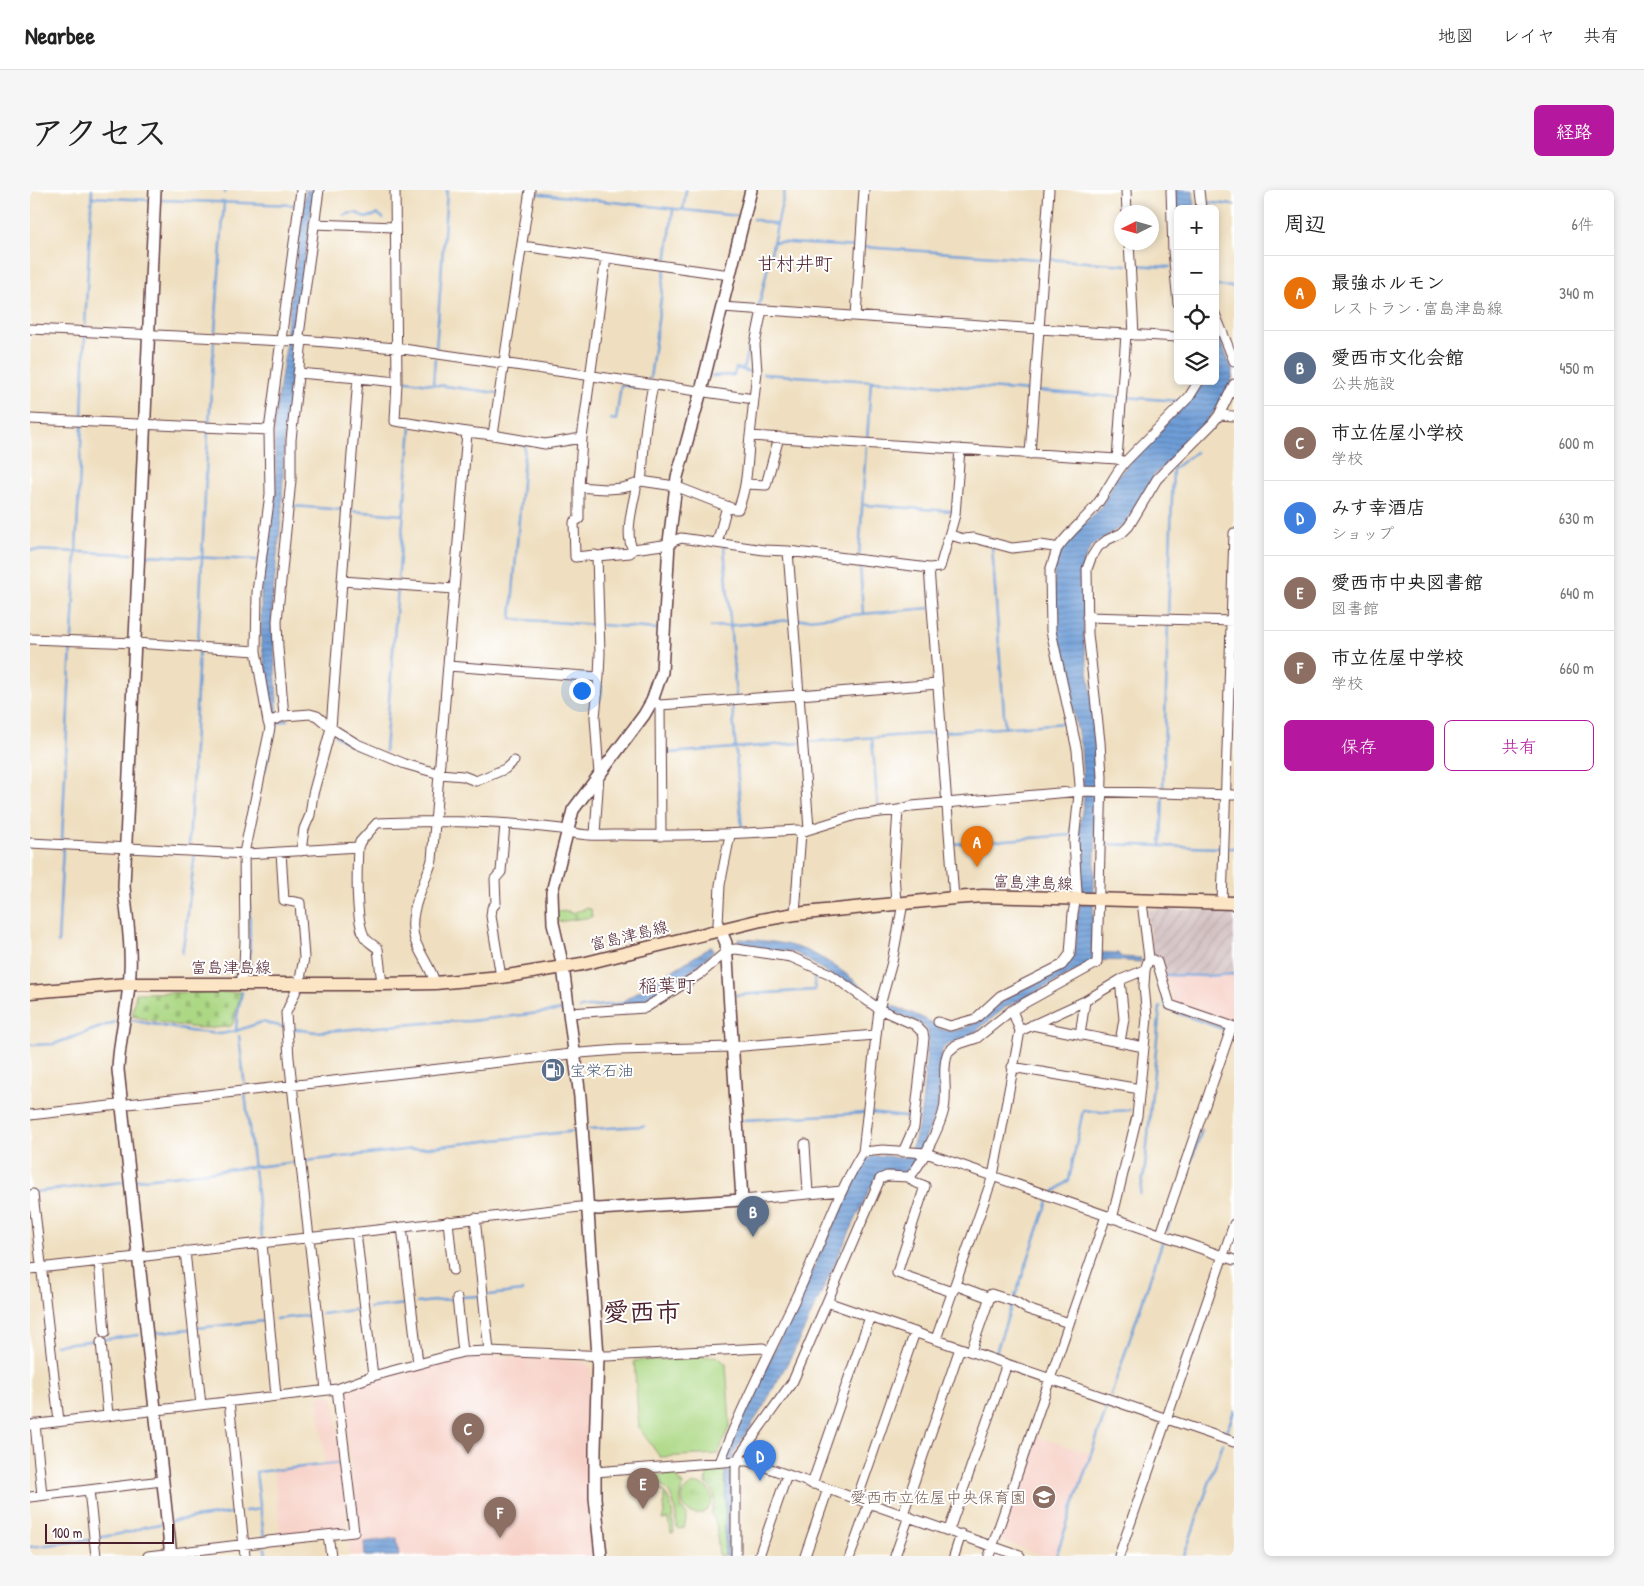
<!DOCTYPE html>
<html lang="ja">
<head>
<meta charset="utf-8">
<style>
	body { margin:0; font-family:"Patrick Hand","Klee One",sans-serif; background:#f6f6f6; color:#222 }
	.controls { position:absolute; right:15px; top:15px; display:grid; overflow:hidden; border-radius:8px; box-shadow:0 2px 8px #0003 }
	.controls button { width:45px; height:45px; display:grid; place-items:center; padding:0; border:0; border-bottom:1px solid #e0e0e0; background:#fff; color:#222; font:25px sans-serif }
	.compass { position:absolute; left:1084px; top:15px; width:45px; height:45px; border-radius:50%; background:#fff; box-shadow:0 2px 8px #0003; rotate:265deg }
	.scale { position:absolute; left:15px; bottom:12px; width:129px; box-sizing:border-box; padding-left:5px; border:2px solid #4a1f2b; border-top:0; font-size:14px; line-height:18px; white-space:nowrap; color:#4a1f2b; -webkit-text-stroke:4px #fff; paint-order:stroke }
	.you { position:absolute; left:551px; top:500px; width:18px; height:18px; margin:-12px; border:4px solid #fff; border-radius:50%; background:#1a73e8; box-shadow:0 0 0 8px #1a73e833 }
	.badge { display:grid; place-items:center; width:32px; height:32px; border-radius:50%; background:#b5179e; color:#fff; font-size:16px; font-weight:700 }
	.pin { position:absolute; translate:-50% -41px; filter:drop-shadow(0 1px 2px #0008) }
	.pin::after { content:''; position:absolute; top:26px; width:18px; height:15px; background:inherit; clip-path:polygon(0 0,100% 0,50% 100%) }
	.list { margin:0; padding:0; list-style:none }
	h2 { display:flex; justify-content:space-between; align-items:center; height:65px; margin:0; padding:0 20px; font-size:21px }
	h2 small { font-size:16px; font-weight:400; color:#767676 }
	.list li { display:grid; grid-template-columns:32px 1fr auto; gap:15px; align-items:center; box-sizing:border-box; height:75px; padding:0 20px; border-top:1px solid #e0e0e0 }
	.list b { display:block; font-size:19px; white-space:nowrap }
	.list p { margin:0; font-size:16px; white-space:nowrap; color:#767676 }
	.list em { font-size:16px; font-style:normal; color:#767676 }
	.actions { display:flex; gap:10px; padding:15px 20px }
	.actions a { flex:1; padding:11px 0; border:1px solid #b5179e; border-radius:8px; text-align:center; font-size:18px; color:#b5179e }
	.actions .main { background:#b5179e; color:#fff }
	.icon { flex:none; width:28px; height:28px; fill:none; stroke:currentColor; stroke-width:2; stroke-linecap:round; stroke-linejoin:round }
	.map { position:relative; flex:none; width:1204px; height:1366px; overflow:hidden; border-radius:8px }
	header { display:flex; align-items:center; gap:30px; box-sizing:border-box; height:70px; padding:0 25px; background:#fff; border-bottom:1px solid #e0e0e0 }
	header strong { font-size:24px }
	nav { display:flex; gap:28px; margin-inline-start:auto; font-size:18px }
	.intro { display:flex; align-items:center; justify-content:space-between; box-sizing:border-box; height:120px; padding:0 30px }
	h1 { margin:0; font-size:35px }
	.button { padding:12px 22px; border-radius:8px; background:#b5179e; color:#fff; font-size:18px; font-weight:700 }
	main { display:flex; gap:30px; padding:0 30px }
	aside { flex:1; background:#fff; border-radius:8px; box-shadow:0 2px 8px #0003 }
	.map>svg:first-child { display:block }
	.built { fill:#f7d1c7 }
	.industrial { fill:url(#industrial-furrows) }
	.grass { fill:url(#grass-tufts); stroke:#7b7c58 }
	.cemetery { fill:url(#cemetery-stones); stroke:#7b7c58 }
	.garden { fill:#acd884; stroke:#7b7c58 }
	.water { fill:url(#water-rules); stroke:#5c5e81 }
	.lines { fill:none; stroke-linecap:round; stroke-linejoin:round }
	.stream { stroke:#6d9dd7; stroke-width:2.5 }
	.minor-casing { stroke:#633c41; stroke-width:11 }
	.tertiary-casing { stroke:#633c41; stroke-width:14 }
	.secondary-casing { stroke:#633c41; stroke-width:15 }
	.minor { stroke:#fff; stroke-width:9 }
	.tertiary { stroke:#fff; stroke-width:11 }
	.secondary { stroke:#fce5c4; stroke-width:12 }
	.labels { text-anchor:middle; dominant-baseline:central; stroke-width:4; stroke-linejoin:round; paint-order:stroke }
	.street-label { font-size:16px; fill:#4a1f2b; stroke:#fff }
	.service-label { font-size:16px; fill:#4e5e75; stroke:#fff; text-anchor:start }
	.education-label { font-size:16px; fill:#785e54; stroke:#fff; text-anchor:end }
	.quarter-label { font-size:19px; fill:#4a1f2b; stroke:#fff }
	.town-label { font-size:26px; font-weight:bold; fill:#4a1f2b; stroke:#fff }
</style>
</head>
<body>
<header>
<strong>Nearbee</strong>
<nav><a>地図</a><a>レイヤ</a><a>共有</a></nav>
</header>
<div class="intro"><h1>アクセス</h1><a class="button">経路</a></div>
<main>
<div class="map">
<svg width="1204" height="1366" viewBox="0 0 1204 1366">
	<defs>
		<pattern id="industrial-furrows" width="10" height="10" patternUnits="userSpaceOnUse" patternTransform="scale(1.25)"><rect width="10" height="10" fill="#d2bfc0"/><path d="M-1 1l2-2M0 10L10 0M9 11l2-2" fill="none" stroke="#b6a4a5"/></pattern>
		<pattern id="grass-tufts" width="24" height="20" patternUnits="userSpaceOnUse" patternTransform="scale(1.25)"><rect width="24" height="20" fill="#acd884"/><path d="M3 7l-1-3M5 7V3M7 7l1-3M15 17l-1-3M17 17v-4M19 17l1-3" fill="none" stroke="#96b972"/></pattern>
		<pattern id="cemetery-stones" width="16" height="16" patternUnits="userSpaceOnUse" patternTransform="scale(1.25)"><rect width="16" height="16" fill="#acd884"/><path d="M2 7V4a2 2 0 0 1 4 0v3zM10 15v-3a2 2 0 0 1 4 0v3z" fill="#96b972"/></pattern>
		<pattern id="water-rules" width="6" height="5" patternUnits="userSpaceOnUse" patternTransform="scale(1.25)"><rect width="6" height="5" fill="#6d9dd7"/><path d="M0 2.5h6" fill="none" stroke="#5c7faf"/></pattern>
	</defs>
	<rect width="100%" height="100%" fill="#fff"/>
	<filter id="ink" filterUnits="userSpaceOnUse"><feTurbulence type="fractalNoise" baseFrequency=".02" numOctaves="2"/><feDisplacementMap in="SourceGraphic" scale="10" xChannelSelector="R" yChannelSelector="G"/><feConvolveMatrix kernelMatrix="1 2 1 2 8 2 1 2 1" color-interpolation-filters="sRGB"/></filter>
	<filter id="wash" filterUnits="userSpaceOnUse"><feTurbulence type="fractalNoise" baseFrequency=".0096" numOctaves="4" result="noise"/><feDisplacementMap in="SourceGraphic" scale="20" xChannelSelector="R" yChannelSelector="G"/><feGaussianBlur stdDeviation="1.12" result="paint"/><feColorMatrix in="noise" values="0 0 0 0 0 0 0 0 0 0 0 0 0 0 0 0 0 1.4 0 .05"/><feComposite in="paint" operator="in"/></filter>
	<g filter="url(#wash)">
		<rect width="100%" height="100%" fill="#efdfc0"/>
		<path class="built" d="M1193 785H1204V833L1144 812 1136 786 1177 787Z
			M455 1166 554 1171 561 1177 557 1260 558 1304 556 1312 563 1366H320L318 1347 328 1345 312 1200 362 1185 432 1168Z
			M303 1205 312 1273H311L317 1337 315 1339 250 1345 244 1281 295 1276 288 1206Z
			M1005 1246 1060 1264 1024 1366H1014L969 1350Z"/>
		<path class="industrial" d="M1117 719 1204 721V783L1177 785 1136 784 1131 772 1122 765Z"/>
		<path class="grass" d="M681 1281H695V1366H689L686 1333 681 1323C686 1311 687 1303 676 1293L677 1284Z
			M644 1284 653 1295C651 1307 647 1314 657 1325L654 1338 647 1339C645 1315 644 1294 616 1290L615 1286Z
			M615 1293C643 1297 642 1319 644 1343H641L639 1329 632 1330C636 1321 633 1311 634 1302L619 1296 598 1297 606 1294Z
			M652 1309a15 15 0 1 1 30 0a15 15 0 1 1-30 0Z"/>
		<path class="cemetery" d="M554 718 561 719 562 727 527 732 525 722 539 721V723C546 723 547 720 554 720Z
			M211 802 203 833 201 836C168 842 135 833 102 826L106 803Z"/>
		<path class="garden" d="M687 1166 696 1174 700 1235 688 1264 630 1267 609 1238 604 1171Z"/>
		<path class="water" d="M276 0H284L265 144 264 179 254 249 252 321 242 413 248 532H246L231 452V400L244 318 246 298 244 232 258 144 256 142Z
			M1143 0H1163L1165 19H1148V92Z
			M1185 138 1202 179V189L1191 212 1175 234 1123 287 1095 334 1072 349 1061 357 1052 375 1054 455 1063 514 1068 573 1062 758 1064 762 1088 763 1091 767 1111 768V772C1093 771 1076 769 1059 772L1057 776 976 817 939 847 916 855 912 860 908 918 886 971 877 982 871 984 854 982 846 986 764 1161 733 1217 704 1263 701 1280 702 1366H695L696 1262 834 971C850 959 867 972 875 966 894 951 894 877 898 852V841L890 833 854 818 766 763 709 757 708 749C757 751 781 757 820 787 828 793 835 801 844 807 859 816 877 820 893 828 901 832 910 841 920 841 942 841 960 819 978 807 994 797 1038 782 1044 765 1048 753 1045 740 1047 727 1048 719 1052 711 1054 702L1051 696 1049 641 1054 608 1051 557 1025 437 1024 379 1028 367 1037 349 1069 320 1088 285 1166 202 1175 191H1185Z
			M682 756 683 762 641 798 613 814 593 817V811Z
			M367 1348 369 1366H335L334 1352Z"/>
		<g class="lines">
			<path class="stream" d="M195 3V0
				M503 3 708 26
				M61 7 119 10
				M131 10 264 15
				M1175 12 1204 15
				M653 20 656 0
				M314 25C327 22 325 22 336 28L348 24 353 28
				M723 29 747 35
				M743 52 828 57
				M833 57 1009 69
				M1017 69 1097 75
				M636 73 643 20
				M1102 75 1140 77
				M1185 96 1204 97
				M729 116 755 0
				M55 137 62 0
				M185 142 194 12
				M406 160 417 0
				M713 180 725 129
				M733 184 1002 201
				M682 186 704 185 706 178 724 183
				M620 189 635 79
				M370 190 467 203
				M403 194 405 169
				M1007 201 1089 207
				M1094 207 1150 211
				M52 228 55 146
				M581 229 586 230 591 195 614 199
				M179 235 184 152
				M837 251 841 191
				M493 254H495L481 429 567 435
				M835 315 923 321
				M263 316 315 320
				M320 321 373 325
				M694 356 706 506
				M962 357 975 538
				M0 360 102 364
				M115 365 227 370
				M829 366 836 256
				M830 373 833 424
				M368 392 381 237
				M1138 427 1143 279 1166 262
				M765 430 900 418
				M572 435 628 439
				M681 437 761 430
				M42 448 52 234
				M168 454 178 241
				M702 512 712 640
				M247 533 257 530
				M915 542 1036 533
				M306 546 326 558
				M842 548 848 619
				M775 552 909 543
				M355 561 368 398
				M639 563 770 553
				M235 581 247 531
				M1133 600 1138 432
				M32 651 41 453
				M923 654 1041 645
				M1075 654 1190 658
				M1131 656 1133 605
				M159 657 169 460
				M1197 658H1204
				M219 666 220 774
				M28 753 33 657
				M152 763 156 738 165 663
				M1123 776 1137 819 1196 840
				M1136 785 1177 786 1204 784
				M706 805 785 800 784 781
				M550 818 594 813
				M101 830 159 841 191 844 206 841 232 832 254 837
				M259 838 286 842 408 832 440 831 535 820
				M206 841 207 827 212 802
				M209 846 215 898
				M0 855 24 854 85 832
				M215 903 232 1047
				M841 923 882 928
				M714 930 834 923
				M559 939 614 936
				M275 971 546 941
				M105 990 268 972
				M4 1002 93 992
				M1024 1002 1039 990 1053 920 1070 922 1100 920
				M1110 1004 1115 978 1130 817
				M1137 1040 1172 940
				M459 1105 492 1101
				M432 1107 449 1106
				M985 1107 1018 1011
				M387 1113 421 1109
				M339 1118 376 1114
				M291 1124 331 1119
				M246 1129 283 1125
				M166 1138 235 1131
				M121 1143 160 1139
				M25 1155 109 1145
				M965 1165 982 1114
				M1081 1205 1133 1050
				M1196 1244 1204 1221
				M215 1321 231 1319
				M142 1331 207 1322
				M67 1348 100 1342 114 1337 130 1334
				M234 1348 226 1282 310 1273
				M0 1357 59 1350
				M235 1358 236 1366
				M1026 1366 1078 1215
				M1154 1366 1193 1253"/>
		</g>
	</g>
	<g filter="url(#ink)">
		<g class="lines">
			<g class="minor-casing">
				<path id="minor" d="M1096 0 1097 22
					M1141 0 1143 61 1148 113
					M1169 0 1171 19
					M284 34 365 37
					M1099 52 1104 145
					M492 56 700 85
					M692 117 1009 139 1019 0
					M1185 124 1204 171
					M826 126 834 0
					M0 139 253 151 272 150 366 158 724 209 720 246 1087 269 1096 144
					M268 183 328 188 312 391 424 399
					M328 188 367 192 365 0
					M367 192 365 231 437 242
					M724 209 727 182 725 154 732 120
					M1189 225 1204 194
					M0 229 239 240 240 304 227 402 226 461
					M239 240 271 0
					M463 245 515 254 552 248
					M1000 264 1009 139 1148 147
					M1095 272 1159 207 1169 191
					M611 291C613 278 613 269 614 256 615 236 619 215 623 195
					M715 294 736 295 749 247
					M549 297 552 248 576 68
					M920 345 934 349 944 348 982 358 1010 355 1024 357 1027 359C1037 344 1052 332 1064 318 1076 304 1083 286 1095 272L1087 269
					M687 353 697 316
					M603 359C594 347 603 314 606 299L604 296
					M758 361 769 505 908 494
					M567 366 565 365 545 367 544 332 549 329V297C568 299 595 302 611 291L645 296 704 319H708C718 296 717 270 720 246
					M899 378 910 377 925 325 930 259
					M1057 427 1204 431
					M0 449 105 453 226 461 238 532 254 526 280 524 287 526 301 538 327 554 375 574 410 584 433 586 446 591 475 579 484 571
					M418 476 569 487 565 527 569 585 565 644
					M569 487 570 463 567 366 600 363 603 359 633 355 651 348 734 360 758 361 899 378 924 708
					M626 513 630 515 631 646
					M630 515 769 505 779 639
					M254 526 248 458 247 431 261 290V250L272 150 269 145 289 0
					M0 653 217 664 328 657 330 652 347 633C408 630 470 631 531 639 547 647 574 645 592 645 650 646 709 644 768 640L771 642 826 625 868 620 882 616 1051 601 1204 605
					M328 657C327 678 325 727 334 746 336 751 344 755 348 759L352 794
					M271 661 274 639 280 625 283 604 301 538 312 391
					M251 662 254 710 270 713 274 768 269 794 256 823 259 868 296 1200
					M1192 713 1204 343
					M866 714 864 682 868 620
					M765 724 771 642
					M690 739 688 734 690 695 700 645
					M696 760 706 759 761 767 800 784 849 819 885 835 893 843 894 848 884 937 873 962
					M1119 768 1127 772 1140 815 1204 837
					M471 787 461 726 462 718 466 713 465 689 471 682 475 634
					M211 793 214 777 215 751 214 663 240 538 238 532
					M405 793C401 777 390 765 385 750 376 723 395 695 402 670L437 242 463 245 500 0
					M982 820 1067 773 1072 587 1070 552 1058 444 1057 379 1061 368 1068 357 1077 350 1092 343 1099 336 1127 289 1182 234 1189 225 1204 226
					M540 823 615 818 670 784 696 762
					M908 832 920 836 945 829 970 806 1032 775 1040 764 1043 723 1047 703 1044 651 1050 595 1047 560 1021 441 1020 381 1027 359
					M1002 835 1114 857
					M1050 845 1055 811
					M1090 852 1094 829 1090 790
					M982 877 1110 899
					M0 925 550 863 589 860 702 857 845 845
					M775 954 778 1003
					M833 962 853 960 896 963 1204 1070
					M879 987 884 992 895 996 867 1083 922 1102
					M3 1004 29 1231
					M712 1010 812 1001
					M445 1028 459 1161
					M1082 1029 1107 926 1117 828 1114 796 1115 780
					M418 1031 423 1080
					M372 1037 388 1173
					M326 1042 343 1186
					M1131 1044 1202 836
					M232 1053 246 1206
					M155 1061 171 1215
					M69 1071 75 1143
					M0 1079 550 1017 559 1018
					M925 1095 960 1108
					M427 1108 433 1162
					M797 1112 840 1127
					M906 1149 963 986 990 841 1055 811 1090 790 1115 780 1119 768 1112 712
					M71 1152 78 1225
					M941 1161 961 1104 986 1112 997 1119 1039 1133
					M199 1211 215 1366
					M5 1234 12 1305
					M0 1235 307 1199 343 1186 433 1162 459 1161 577 1166 733 1158 739 1162
					M690 1272C712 1215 740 1162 766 1107 789 1059 805 1007 833 962L849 819 862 772 873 713
					M565 1282 707 1271H718L990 1366
					M782 1294 840 1127 1204 1252
					M59 1300 66 1366
					M0 1307 132 1291
					M827 1309 885 1142
					M873 1324 930 1158
					M919 1340 977 1174
					M298 1345 301 1366
					M118 1366 234 1352 238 1351 324 1342 307 1199
					M706 1366V1277L710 1265 763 1191 850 989 857 986 879 987C890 978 911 934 914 919 918 901 911 879 918 862L926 855 947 848 982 820 990 841
					M729 1366 757 1285
					M775 1366 798 1299
					M820 1366 839 1313
					M865 1366 879 1326
					M924 1366 931 1344
					M959 1366 1076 1026
					M1089 1366 1204 1034"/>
			</g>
			<g class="tertiary-casing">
				<path id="tertiary" d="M125 0 94 696C96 724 102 752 100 781 99 814 89 847 88 880L141 1366
					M559 1018 568 1019 712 1010 696 753 690 739
					M571 1366 565 1308V1259L568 1166 550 907 533 777 523 733 522 702 543 620 614 525 622 511 632 482 639 352 647 287 671 201 721 0"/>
			</g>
			<g class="secondary-casing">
				<path id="secondary" d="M0 802 99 794H352L405 793 471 787 552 774 731 730 765 724 924 708 953 706 1204 713"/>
			</g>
			<use href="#minor" class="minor"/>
			<use href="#tertiary" class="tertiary"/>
			<use href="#secondary" class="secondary"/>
		</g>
	</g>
	<defs>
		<g id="fuel-disc" transform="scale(1.25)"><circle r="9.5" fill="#5c6f8a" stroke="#fff"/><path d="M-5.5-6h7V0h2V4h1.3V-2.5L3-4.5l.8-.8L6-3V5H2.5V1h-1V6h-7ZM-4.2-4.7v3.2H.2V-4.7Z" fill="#fff"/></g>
		<g id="school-disc" transform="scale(1.25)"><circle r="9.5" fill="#8d6e63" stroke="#fff"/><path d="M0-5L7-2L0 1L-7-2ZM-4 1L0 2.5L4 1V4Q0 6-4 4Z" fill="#fff"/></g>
	</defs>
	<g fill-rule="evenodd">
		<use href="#fuel-disc" x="523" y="880"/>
		<use href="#school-disc" x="1014" y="1307"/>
	</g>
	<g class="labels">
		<g class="street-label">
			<text transform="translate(1003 692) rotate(2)">富島津島線</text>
			<text transform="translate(599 745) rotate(-14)">富島津島線</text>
			<text x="201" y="777">富島津島線</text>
		</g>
		<g class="service-label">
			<text x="540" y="880">宝栄石油</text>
		</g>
		<g class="education-label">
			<text x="996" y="1307">愛西市立佐屋中央保育園</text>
		</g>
		<g class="quarter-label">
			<text x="765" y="73">甘村井町</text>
			<text x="637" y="795">稲葉町</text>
		</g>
		<g class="town-label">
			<text x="612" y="1121">愛西市</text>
		</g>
	</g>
</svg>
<div class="controls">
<button>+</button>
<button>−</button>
<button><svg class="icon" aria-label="locate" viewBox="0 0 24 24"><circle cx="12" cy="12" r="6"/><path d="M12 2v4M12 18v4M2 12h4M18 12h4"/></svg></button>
<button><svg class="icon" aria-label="layers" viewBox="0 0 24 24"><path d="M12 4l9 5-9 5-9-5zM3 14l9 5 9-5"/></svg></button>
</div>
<svg class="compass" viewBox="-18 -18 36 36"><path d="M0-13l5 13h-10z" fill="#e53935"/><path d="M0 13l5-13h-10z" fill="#767676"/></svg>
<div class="scale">100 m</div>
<div class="you"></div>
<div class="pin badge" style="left:947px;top:677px;background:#e8710a">A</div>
<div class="pin badge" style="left:723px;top:1047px;background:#5c6f8a">B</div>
<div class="pin badge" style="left:438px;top:1264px;background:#8d6e63">C</div>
<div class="pin badge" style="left:730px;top:1291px;background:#3f7fe0">D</div>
<div class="pin badge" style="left:613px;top:1319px;background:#8d6e63">E</div>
<div class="pin badge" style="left:470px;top:1348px;background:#8d6e63">F</div>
</div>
<aside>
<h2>周辺<small>6件</small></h2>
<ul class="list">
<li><span class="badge" style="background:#e8710a">A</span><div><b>最強ホルモン</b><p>レストラン · 富島津島線</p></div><em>340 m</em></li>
<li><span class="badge" style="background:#5c6f8a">B</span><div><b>愛西市文化会館</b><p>公共施設</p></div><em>450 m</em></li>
<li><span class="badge" style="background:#8d6e63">C</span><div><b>市立佐屋小学校</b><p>学校</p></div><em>600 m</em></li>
<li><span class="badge" style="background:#3f7fe0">D</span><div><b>みす幸酒店</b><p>ショップ</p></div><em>630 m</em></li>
<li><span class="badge" style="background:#8d6e63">E</span><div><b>愛西市中央図書館</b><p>図書館</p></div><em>640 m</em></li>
<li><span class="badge" style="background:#8d6e63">F</span><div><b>市立佐屋中学校</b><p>学校</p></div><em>660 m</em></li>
</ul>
<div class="actions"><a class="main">保存</a><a>共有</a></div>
</aside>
</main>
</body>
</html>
